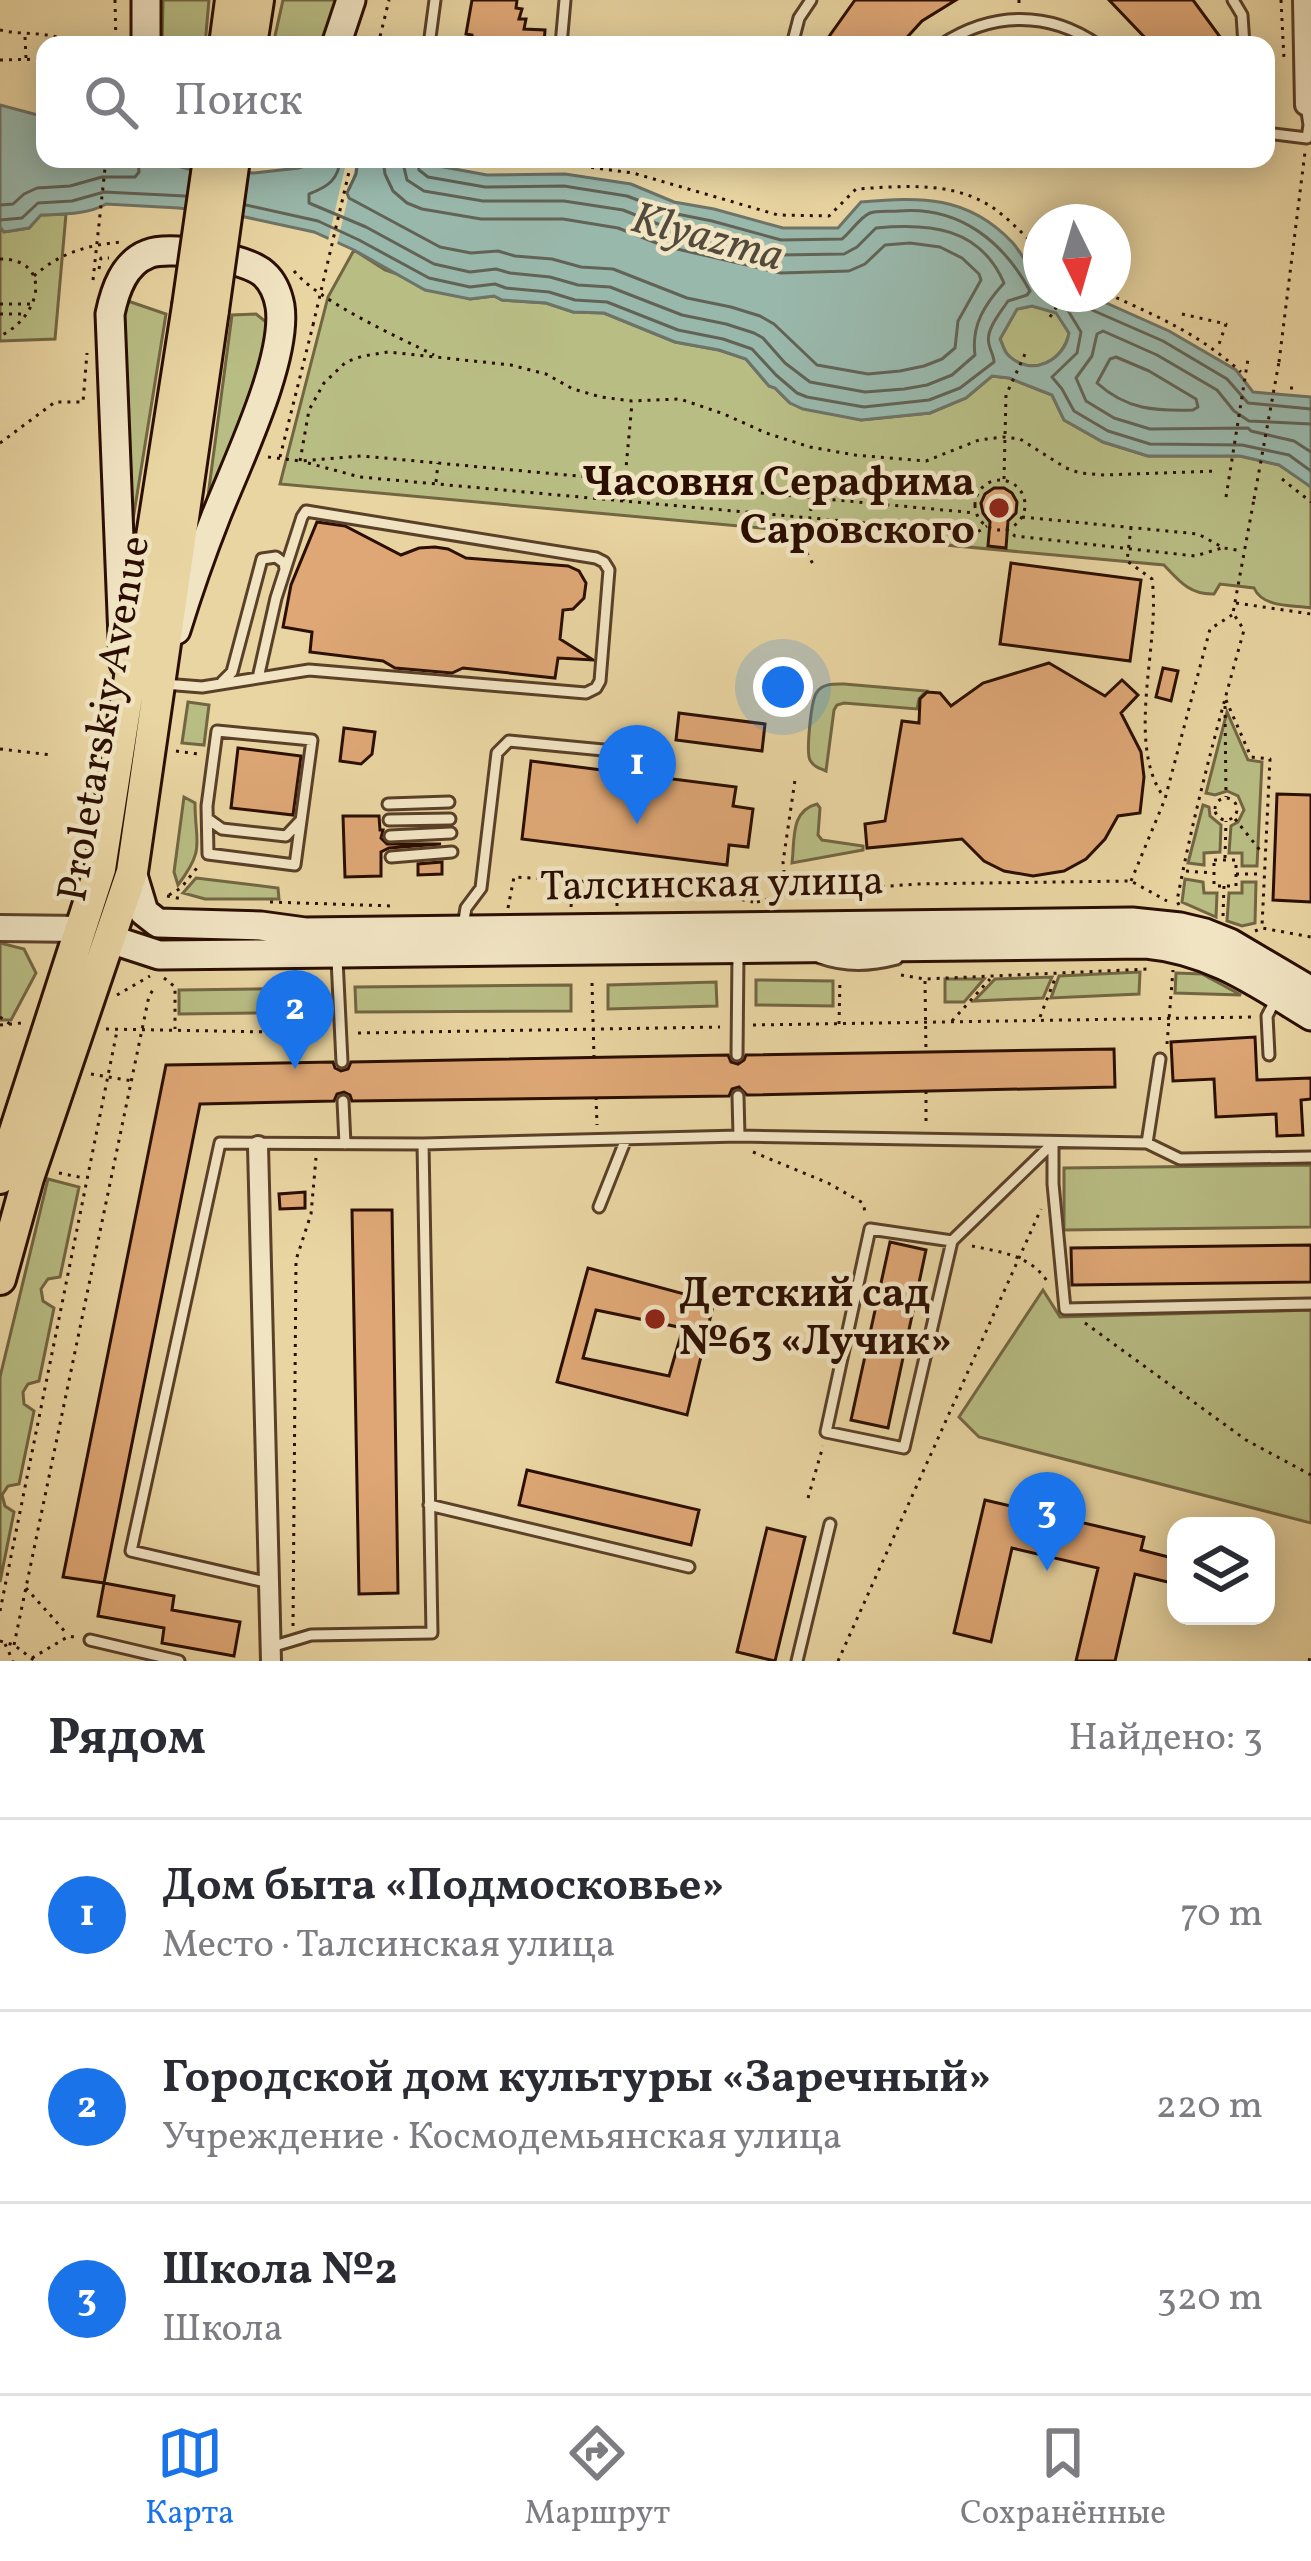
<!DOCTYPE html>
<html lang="ru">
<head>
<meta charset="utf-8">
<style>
	body { margin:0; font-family:Vollkorn,serif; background:#f2f2f3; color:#2b2b33 }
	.controls { position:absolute; right:36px; bottom:36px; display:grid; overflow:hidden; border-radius:24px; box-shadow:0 6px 30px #0003 }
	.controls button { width:108px; height:108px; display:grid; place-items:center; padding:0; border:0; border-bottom:3px solid #e1e1e2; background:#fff; color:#2b2b33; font:60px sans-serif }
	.compass { position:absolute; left:1023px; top:204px; width:108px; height:108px; border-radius:50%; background:#fff; box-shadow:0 6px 30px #0003; rotate:175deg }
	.you { position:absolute; left:783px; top:687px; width:42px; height:42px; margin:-30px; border:9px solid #fff; border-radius:50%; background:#1a73e8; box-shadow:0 0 0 18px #1a73e833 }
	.badge { display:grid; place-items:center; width:78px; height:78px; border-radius:50%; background:#1a73e8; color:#fff; font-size:39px; font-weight:700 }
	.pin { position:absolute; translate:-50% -99px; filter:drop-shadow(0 3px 6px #0008) }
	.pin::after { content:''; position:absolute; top:63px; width:42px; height:36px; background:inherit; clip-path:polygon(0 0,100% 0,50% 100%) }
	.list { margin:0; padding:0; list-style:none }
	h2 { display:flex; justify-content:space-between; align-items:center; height:156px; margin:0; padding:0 48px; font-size:51px }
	h2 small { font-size:39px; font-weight:400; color:#7c7c81 }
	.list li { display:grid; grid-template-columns:78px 1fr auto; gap:36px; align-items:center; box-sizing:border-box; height:192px; padding:0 48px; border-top:3px solid #e1e1e2 }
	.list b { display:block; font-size:45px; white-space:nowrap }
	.list p { margin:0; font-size:39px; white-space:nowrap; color:#7c7c81 }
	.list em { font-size:39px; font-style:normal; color:#7c7c81 }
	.icon { flex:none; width:66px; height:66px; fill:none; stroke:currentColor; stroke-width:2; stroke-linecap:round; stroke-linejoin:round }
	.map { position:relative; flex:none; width:1311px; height:1661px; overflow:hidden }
	.search { position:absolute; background:#fff; box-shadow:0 6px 30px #0003; left:36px; right:36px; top:36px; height:132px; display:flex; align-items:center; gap:30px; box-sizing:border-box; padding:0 42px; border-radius:24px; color:#7c7c81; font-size:45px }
	.sheet { height:732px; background:#fff }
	nav { display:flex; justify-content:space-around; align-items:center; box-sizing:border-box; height:168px; border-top:3px solid #e1e1e2; background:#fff; font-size:33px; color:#7c7c81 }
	nav a { display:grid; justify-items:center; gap:6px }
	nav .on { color:#1a73e8 }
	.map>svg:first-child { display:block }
	.green { fill:#b8bd84; stroke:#726642; stroke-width:3; fill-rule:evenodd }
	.water { fill:#99b8ac; stroke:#6d7467; stroke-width:3; fill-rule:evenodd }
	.pier { fill:#e9d5a2 }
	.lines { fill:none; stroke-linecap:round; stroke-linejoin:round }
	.shore { stroke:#626356; stroke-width:3 }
	.building { fill:#dfa776; stroke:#2b0e00; stroke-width:3; fill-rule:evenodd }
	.service-casing { stroke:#5a4028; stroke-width:15 }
	.minor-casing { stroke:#5a4028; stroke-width:24 }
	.tertiary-casing { stroke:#5a4028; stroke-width:30 }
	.secondary-casing { stroke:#2b0e00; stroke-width:33 }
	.primary-casing { stroke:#2b0e00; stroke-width:36 }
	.path { stroke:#2b0e00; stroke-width:3; stroke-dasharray:3 6; stroke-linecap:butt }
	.service { stroke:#f1e4c3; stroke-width:9 }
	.minor { stroke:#f1e4c3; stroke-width:18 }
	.tertiary { stroke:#f1e4c3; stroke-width:24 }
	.secondary { stroke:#f1e4c3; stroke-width:27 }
	.primary { stroke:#e9d5a2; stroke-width:30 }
	.primary-bridge-casing { stroke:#2b0e00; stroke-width:36; stroke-linecap:butt }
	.path-bridge { stroke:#2b0e00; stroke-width:3; stroke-dasharray:3 6; stroke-linecap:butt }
	.primary-bridge { stroke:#e9d5a2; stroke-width:30 }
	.poi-dot { fill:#8f2418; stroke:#f1e4c3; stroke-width:4.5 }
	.labels { text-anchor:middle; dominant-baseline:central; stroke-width:9; stroke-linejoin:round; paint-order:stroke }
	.poi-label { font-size:42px; font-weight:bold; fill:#2b0e00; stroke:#f1e4c3; text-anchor:end }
	.street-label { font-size:42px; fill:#2b0e00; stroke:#f1e4c3 }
	.water-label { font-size:45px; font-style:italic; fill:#524a3c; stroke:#f1e4c3 }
</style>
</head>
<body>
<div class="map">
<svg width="1311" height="1661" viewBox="0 0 1311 1661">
	<rect width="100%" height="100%" fill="#e9d5a2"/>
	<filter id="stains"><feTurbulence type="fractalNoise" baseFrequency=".00167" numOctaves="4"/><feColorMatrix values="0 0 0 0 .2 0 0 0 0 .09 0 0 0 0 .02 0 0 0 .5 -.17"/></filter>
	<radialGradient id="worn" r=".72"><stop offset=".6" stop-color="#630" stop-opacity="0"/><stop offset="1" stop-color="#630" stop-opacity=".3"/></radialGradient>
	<path class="green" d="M163 0H209L205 45H162Z
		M283 0H336L321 45H273Z
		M66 214 55 339 0 341V227L4 232 29 228 40 215Z
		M354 250 385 270 470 299 494 296 502 300 546 303 573 312 604 313 675 342 719 350 746 359 769 386 775 388 790 403 861 420 930 413 966 398 992 376 1009 378 1052 395 1064 420 1103 442 1148 456H1240L1284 466 1311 487V608C1292 605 1263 608 1254 588L1220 584 1214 594C1190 595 1179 581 1164 565L280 484 328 297ZM1003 488C1037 511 992 544 981 504Z
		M125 300 166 314 132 526 122 341Z
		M1032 306 1056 312 1069 333C1064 360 1032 378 1009 356 1004 352 1003 345 1000 339L1017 309Z
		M256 314 270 325 261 367 206 511 232 315Z
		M844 684 926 691 919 699 917 709 844 703 837 705 834 710 826 771C819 768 814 767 810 760 806 752 811 699 817 692 823 683 835 684 844 684Z
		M188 702 209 705 204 745 182 743Z
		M1227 712 1248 760 1262 762 1257 866H1242V853H1229L1231 826 1238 822 1244 810 1238 796 1227 791 1215 795 1206 793Z
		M184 797 195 803C195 844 206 848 178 885L174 872Z
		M817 804 820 808 818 835 822 840 863 846V850L792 863C795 839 790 811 817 804Z
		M1203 805 1209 807 1210 816 1221 825 1220 852 1204 853V865L1188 863Z
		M196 878 278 888 279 899H205L183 893Z
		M1185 879 1203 882 1204 893H1217L1216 917 1182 902Z
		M1242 882H1256L1255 923 1242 926 1227 921 1229 893H1242Z
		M0 943 24 949 36 973 11 1020H0Z
		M1140 972 1139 994 1051 998 1059 976Z
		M1176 973 1202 974 1241 995 1175 993Z
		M1052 977 1043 998 974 1001 995 979Z
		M945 979H984L964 1002H945Z
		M756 980 833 981V1006L756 1005Z
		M716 982 717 1006 608 1009V985Z
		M571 985V1011L356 1012 355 987Z
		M325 988V1012L179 1014V990Z
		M1311 1165V1227L1064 1230V1168Z
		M48 1179 79 1187 60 1277 48 1279 41 1289 43 1301 54 1308 39 1381 28 1384 23 1392 24 1404 34 1411 19 1484 8 1486 2 1495 5 1506 14 1512 0 1582V1377Z
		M1043 1290 1060 1317 1311 1310V1523L979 1437 959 1417Z"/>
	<path class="water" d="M0 105 45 117V159H151L192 170 254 173 299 168 325 159H400L487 175 565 174 631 184 674 202 714 209 783 228H838L861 202C921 197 967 195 1012 242 1023 254 1028 269 1041 280V294H1086L1169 331 1236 370 1253 392 1311 397V487L1279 465 1240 456H1148L1103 442 1064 420 1052 395 1009 378 992 376 966 398 930 413 861 420 803 409 790 403 775 388 769 386 746 359 719 350 675 342 604 313 573 312 546 303 502 300 494 296 470 299 425 290 354 250 314 232 245 217 179 208 106 204C87 215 62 214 41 215L29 228 4 232 0 227ZM1032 306 1056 313 1069 333C1065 360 1032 378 1009 356 1004 352 1003 345 1000 339L1017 309Z"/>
	<path class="pier" d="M347 159H357L336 249 327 245Z"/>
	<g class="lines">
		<path class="shore" d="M340 159C339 180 327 187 309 194V203L366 227 434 264 470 272 496 269 510 273 550 277 578 285 610 287 682 315 726 324 754 333 763 338 785 363 810 382 865 392 904 389 927 385 952 375 975 355C971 325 985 304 1004 283 980 227 929 223 876 228L857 247 844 254 779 255 709 235 668 228 623 210 564 201H483L424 191 407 180 402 159
			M358 159 356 174 347 193 349 198 440 247 471 253 498 251 515 256 552 259 581 267 613 269 687 298 731 307 760 316 774 324 817 365 868 374 900 371 924 366 942 359 955 348 958 321 981 280 979 274 962 258 940 247 910 243 885 245 865 264 849 271 781 273 664 246 618 228 563 219H481L422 209 407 203 393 191 385 174 383 159
			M0 205 13 204 24 194 37 188 70 186 102 177H135L139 172 138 159
			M246 205 318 221 359 240 429 278 470 287 495 284 506 288 549 292 575 300 607 302 678 330 723 339 752 349 776 375 797 393 807 397 864 407 929 400 960 388 994 362C994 356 990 350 989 344 985 330 1001 312 1008 301L1027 295 1030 291C1003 241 959 206 899 211 891 212 878 210 870 213 860 217 851 232 842 239L781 240 712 221 672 213 627 196 564 186 485 187 428 177 419 170 417 159
			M0 220 22 218 38 203 72 201 104 192 185 196
			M1044 294 1064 304 1081 332 1077 353 1052 377 1062 389 1074 411 1108 431 1150 444 1242 445 1289 455 1311 471
			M1085 294 1086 303 1092 310 1163 341 1227 379 1248 403 1311 409
			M1116 357 1149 371 1196 399 1198 407 1193 410C1155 411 1127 410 1097 383L1110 359Z
			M1311 424 1249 421 1234 411 1217 390 1157 355 1103 331 1097 334 1092 356 1076 378 1086 401 1114 418 1150 429 1248 428 1251 431 1294 441 1311 452"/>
	</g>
	<path class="building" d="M472 0H517L516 8 522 9 519 19H526L524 29 545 30 544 45H473L472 35 466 34Z
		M855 0H956L922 21 900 45H823Z
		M1109 0H1193L1226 45H1152Z
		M994 488H1004L1012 493 1017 502 1016 513 1008 521 1006 548 988 546 990 522 983 513 981 503 985 494Z
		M317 522 345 526 401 555 419 548 435 547 448 549 466 558 568 566 579 571 586 583 584 598 573 609 563 610 560 639 593 660 558 658 555 678 463 668 452 673 395 668 383 661 310 652 312 632 283 627 291 585Z
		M1011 563 1141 580 1130 661 1000 644Z
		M1049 663 1105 696 1122 680 1138 695 1121 713 1141 752 1144 777 1140 813 1118 816 1105 839 1086 859 1064 871 1033 876 1004 871 984 861 962 839 867 848 865 824 885 821 902 721 919 723 920 699 927 692 940 693 951 706 983 683Z
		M1163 668 1178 671 1171 701 1156 697Z
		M679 713 765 724 762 751 676 740Z
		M344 728 375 732 372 754 361 764 340 761Z
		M238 748 301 756 293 815 231 808Z
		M531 761 736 787 733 806 753 809 748 847 729 845 727 865 522 839Z
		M1277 794 1311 795V902L1273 900Z
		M343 816H379L380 830H383L381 838 387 844H441L389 848 381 852V876L345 877Z
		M442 862V874L418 875V864Z
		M1255 1037 1257 1080 1311 1078V1099L1301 1100 1303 1135 1277 1136 1276 1114 1216 1117 1214 1079 1173 1081 1171 1042Z
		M1114 1049 1115 1087 747 1095 739 1087 732 1089 729 1096 352 1101 350 1095 344 1092 337 1094 334 1101 200 1104 104 1583 63 1577 166 1065 333 1062 335 1068 341 1071 348 1069 351 1062 728 1055 731 1062 738 1064 744 1060 746 1055Z
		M305 1192V1208L280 1209 279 1194Z
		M352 1210H392L398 1593 359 1594Z
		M890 1242 926 1250 888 1428 851 1420Z
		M1311 1245V1282L1072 1285 1071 1248Z
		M588 1268 714 1302 687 1415 557 1382ZM596 1310 683 1328 669 1376 583 1358Z
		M527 1470 699 1510 691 1545 519 1505Z
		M985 1500 1144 1537 1141 1550 1176 1559V1584L1135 1574 1115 1661H1076L1098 1568 1012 1548 991 1642 954 1633Z
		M767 1528 805 1537 775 1661 737 1652Z
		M104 1583 174 1596 172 1610 240 1622 234 1656 162 1643 164 1628 98 1616Z"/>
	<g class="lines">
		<g class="service-casing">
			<path id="service" d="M1233 0 1242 15 1244 45
				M429 45 435 0
				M561 45 565 0
				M792 45 799 18 811 0
				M941 45C991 12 1048 10 1098 45
				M1266 133 1307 138 1309 125 1306 105
				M222 682 232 672 262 559 276 557 284 563 285 569
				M164 684 202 687 309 670 586 693 596 688 600 681 609 570 604 562 596 558 306 511 302 517 276 598 258 678
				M217 731 312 740 295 865 208 854 207 806Z
				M388 804 449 802
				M208 819 222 829 286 836 300 821
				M389 820 450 819
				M390 836 451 833
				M391 857 452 852
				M463 926 466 908 481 888 497 753 509 741 645 754
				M820 958C846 967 870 966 897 959
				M337 959 342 1062
				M737 1055 738 955
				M1269 1055 1267 1016 1277 997
				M738 1096 739 1136
				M343 1101 345 1144
				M1053 1143V1184L1065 1309 1311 1304
				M1147 1143 1160 1059
				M599 1207 626 1139
				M952 1241 870 1229 826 1432 904 1448 952 1241 1053 1143
				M429 1505 689 1567
				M270 1583 131 1551 220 1143 423 1144 739 1136 1147 1143 1180 1159 1311 1157
				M90 1640 179 1661
				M271 1647 311 1635 432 1633 423 1144
				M797 1661 830 1524"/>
		</g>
		<g class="minor-casing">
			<path id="minor" d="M1303 0 1305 105
				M258 1146 271 1661"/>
		</g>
		<g class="tertiary-casing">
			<path id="tertiary" d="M0 928 81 929"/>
		</g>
		<g class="secondary-casing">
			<path id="secondary" d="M146 0V45
				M336 45 351 0
				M124 663 110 314C115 290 124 263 148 254 170 245 247 258 264 274 273 282 278 295 280 306 288 359 236 465 216 516 201 554 188 591 176 630
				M132 872 144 912 158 923 261 926 305 932 1132 922 1180 927 1205 933 1230 943 1311 991
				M110 939 159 955 1146 944C1211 950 1257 983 1311 1016"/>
		</g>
		<g class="primary-casing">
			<path id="primary" d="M225 45 231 0
				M251 45 258 0
				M0 1178 100 869 188 306
				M0 1279 28 1178 132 872 213 310"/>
		</g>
		<path class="path" d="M115 0 116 45
			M1019 0V3
			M1281 0 1284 59
			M0 30C25 36 54 30 74 45
			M25 37 26 58
			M86 45 114 42
			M378 45 389 0
			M0 60 45 59
			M448 159 488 166 566 164 633 173 778 215 829 216 856 189C906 186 959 180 1000 213 1015 225 1028 239 1041 252
			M0 259C54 259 41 317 0 336
			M99 269 101 258H109
			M294 271C320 302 396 336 434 355
			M34 276C59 253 90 244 124 242
			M1108 294C1159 317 1199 334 1241 372
			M0 304H32
			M0 314H26
			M1182 314 1226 324 1218 347
			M1050 317 1065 294
			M1279 362 1305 152
			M1290 388H1295
			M0 443 55 402H83L87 353
			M268 457 300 461 362 456 976 513
			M280 457 313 325
			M300 461 309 410 324 383 346 362 363 356 388 352 511 365 546 374 573 389 601 397 632 401 680 399 724 414 766 433 810 447 855 455 926 461 979 440 1003 437 1020 439 1066 468 1080 473 1104 475 1218 471
			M308 463 360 477 976 533 987 526
			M1004 479 1006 395 1025 354
			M1282 479 1311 502
			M975 505a25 25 0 1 1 50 0a25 25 0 1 1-50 0Z
			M436 482 438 463
			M812 499 806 551 814 566
			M623 501 632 403
			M1022 517 1198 534 1224 548 1242 551
			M1131 527 1127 561 1152 579C1161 643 1125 741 1163 796
			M1006 529 1015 536 1195 556 1222 548
			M1236 603 1311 614
			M1226 700 1251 757 1270 759 1262 926
			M1225 706 1226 797
			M0 749 52 755
			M176 751 198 754
			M1215 809a11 11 0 1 1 22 0a11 11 0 1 1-22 0Z
			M1235 819 1263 854
			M1225 858 1226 821
			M1214 860H1236V886H1214Z
			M1186 871 1213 873
			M1236 874H1261
			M1131 881 1165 799 1210 629 1232 615
			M786 891 783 862 795 780
			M169 895 181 888 200 864
			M167 896 183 899
			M270 902 393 906
			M757 902 787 894 917 884 1131 881 1167 901
			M1179 905 1177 901C1194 810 1219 720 1244 630L1233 613 1254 499
			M617 906V885
			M571 907 573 881
			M508 908 514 877 689 888 753 902
			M1223 916 1224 886
			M1255 931 1262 928 1311 937
			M901 975 925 979 1149 969
			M164 978 175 987V1029
			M925 981 926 1052
			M592 983 594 1058
			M117 995 150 976
			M0 1017 10 1024
			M1040 1017 1056 976
			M952 1021 990 979
			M839 1024 840 979
			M0 1025 22 1023
			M753 1025 1254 1017
			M106 1029 324 1033
			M358 1033 720 1027
			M1167 1044 1173 970
			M91 1074 133 1081
			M926 1091V1125
			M596 1097 597 1125
			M753 1152 828 1183 863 1203 866 1216
			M59 1173 84 1178
			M972 1246C1000 1252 1030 1255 1047 1281
			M1085 1323 1246 1440 1311 1475
			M808 1498 823 1446
			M26 1588 68 1635
			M0 1611 117 1031
			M293 1626 296 1260 311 1214 316 1158
			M0 1641 14 1645 35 1661
			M5 1644 13 1661
			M14 1645 149 996 155 987
			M32 1658 69 1636 78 1638
			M838 1661 1041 1209
			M1309 1661 1311 1654"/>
		<use href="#service" class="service"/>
		<use href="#minor" class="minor"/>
		<use href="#tertiary" class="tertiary"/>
		<use href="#secondary" class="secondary"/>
		<use href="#primary" class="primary"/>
		<g class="primary-bridge-casing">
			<path id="primary-bridge" d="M188 306 209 159
				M213 310 234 159"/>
		</g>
		<path class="path-bridge" d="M93 280 106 159
			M313 325 352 159
			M1226 497 1248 359
			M1254 499 1279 362"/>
		<use href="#primary-bridge" class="primary-bridge"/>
	</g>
	<g class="poi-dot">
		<circle cx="999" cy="508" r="12"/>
		<circle cx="655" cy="1319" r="12"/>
	</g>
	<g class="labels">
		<g class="poi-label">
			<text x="975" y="484">Часовня Серафима<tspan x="975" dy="48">Саровского</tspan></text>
			<text x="679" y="1295" text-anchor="start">Детский сад<tspan x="679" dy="48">№63 «Лучик»</tspan></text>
		</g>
		<g class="street-label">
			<text transform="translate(106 719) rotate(-80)">Proletarskiy Avenue</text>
			<text transform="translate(712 886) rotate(-1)">Талсинская улица</text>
		</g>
		<g class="water-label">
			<text transform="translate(707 239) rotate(15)">Klyazma</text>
		</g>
	</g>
	<rect width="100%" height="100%" filter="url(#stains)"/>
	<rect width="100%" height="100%" fill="url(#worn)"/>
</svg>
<div class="controls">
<button><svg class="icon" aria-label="layers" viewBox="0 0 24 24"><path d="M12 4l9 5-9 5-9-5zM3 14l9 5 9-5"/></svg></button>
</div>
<svg class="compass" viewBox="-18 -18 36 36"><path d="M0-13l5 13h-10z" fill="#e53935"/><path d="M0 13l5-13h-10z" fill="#7c7c81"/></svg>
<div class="you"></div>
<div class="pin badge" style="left:637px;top:824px">1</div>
<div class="pin badge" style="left:295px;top:1069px">2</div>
<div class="pin badge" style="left:1047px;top:1571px">3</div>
<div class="search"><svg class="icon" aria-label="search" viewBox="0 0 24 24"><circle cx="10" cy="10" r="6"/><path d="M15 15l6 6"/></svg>Поиск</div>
</div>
<section class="sheet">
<h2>Рядом<small>Найдено: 3</small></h2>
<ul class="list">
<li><span class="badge">1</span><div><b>Дом быта «Подмосковье»</b><p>Место · Талсинская улица</p></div><em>70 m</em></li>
<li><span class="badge">2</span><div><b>Городской дом культуры «Заречный»</b><p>Учреждение · Космодемьянская улица</p></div><em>220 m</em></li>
<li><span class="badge">3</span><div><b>Школа №2</b><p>Школа</p></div><em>320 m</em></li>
</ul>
</section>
<nav>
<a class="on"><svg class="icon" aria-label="map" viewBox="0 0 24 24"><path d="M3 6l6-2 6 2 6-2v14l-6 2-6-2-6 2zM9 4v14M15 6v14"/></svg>Карта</a>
<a><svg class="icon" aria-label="directions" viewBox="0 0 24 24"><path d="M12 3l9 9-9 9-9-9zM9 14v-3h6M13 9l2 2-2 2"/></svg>Маршрут</a>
<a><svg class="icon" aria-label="saved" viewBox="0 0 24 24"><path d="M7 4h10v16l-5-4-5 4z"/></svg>Сохранённые</a>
</nav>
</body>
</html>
